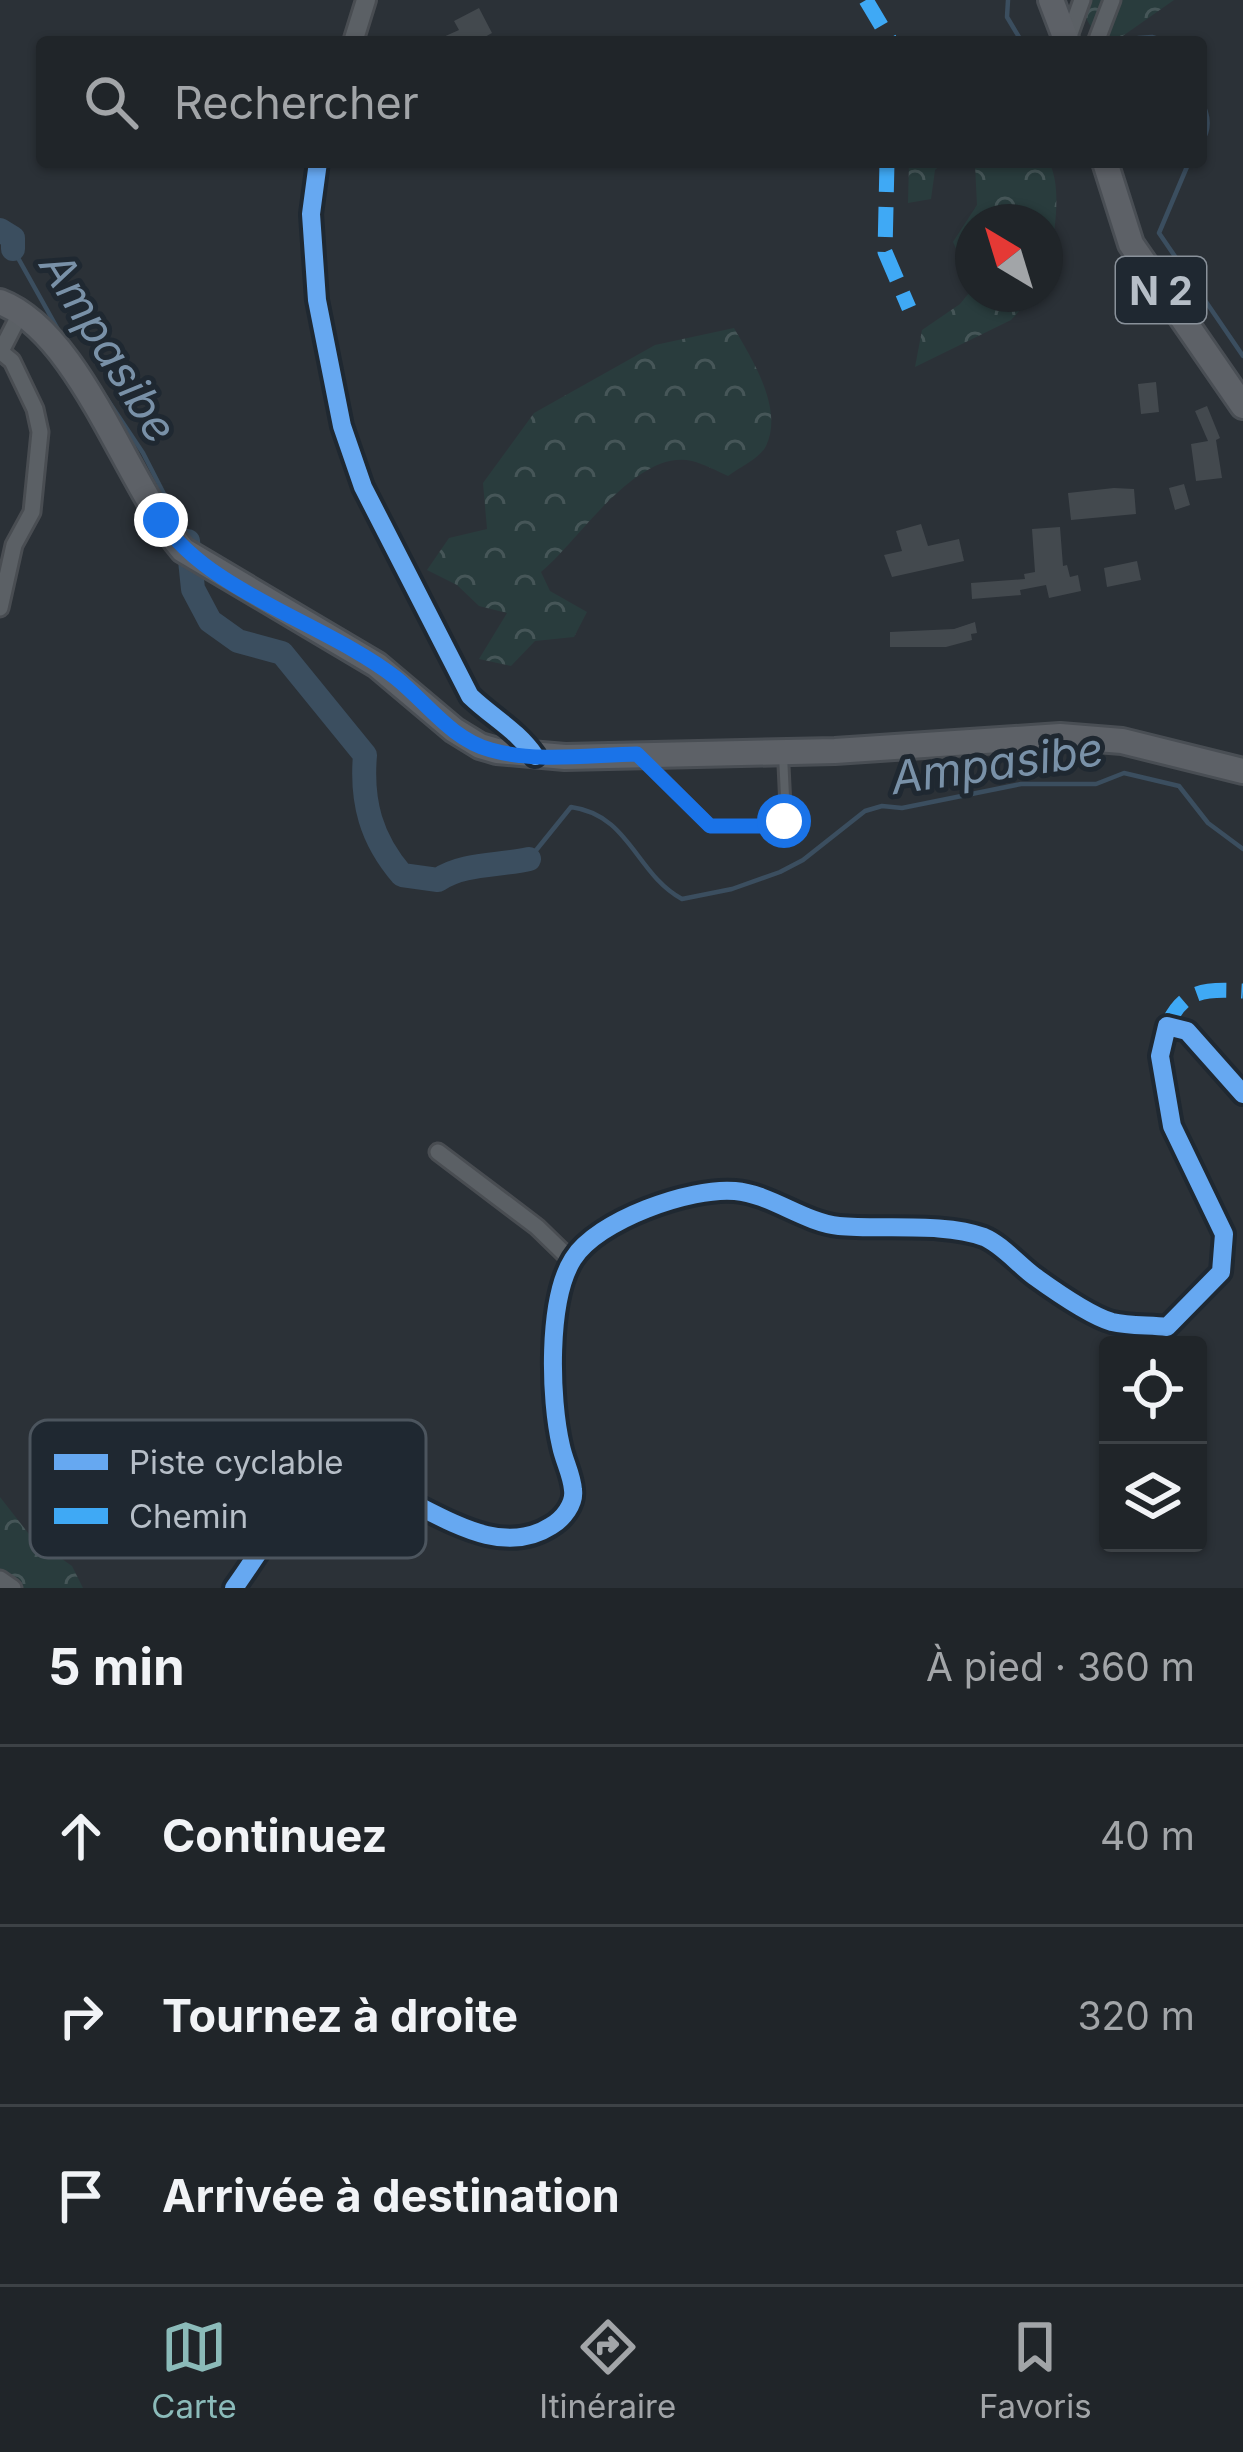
<!DOCTYPE html>
<html lang="fr">
<head>
<meta charset="utf-8">
<style>
	body { margin:0; font-family:Inter,sans-serif; background:#282d31; color:#f1f3f6 }
	.controls { position:absolute; right:36px; bottom:36px; display:grid; overflow:hidden; border-radius:12px; box-shadow:0 3px 9px #0004 }
	.controls button { width:108px; height:108px; display:grid; place-items:center; padding:0; border:0; border-bottom:3px solid #3d4246; background:#202529; color:#f1f3f6; font:60px sans-serif }
	.compass { position:absolute; left:955px; top:204px; width:108px; height:108px; border-radius:50%; background:#202529; box-shadow:0 3px 9px #0004; rotate:322deg }
	.stop { position:absolute; width:36px; height:36px; margin:-27px; border:9px solid #1a73e8; border-radius:50%; background:#fff }
	.stop.end { background:#1a73e8; border-color:#fff; box-shadow:0 3px 12px #0008 }
	.list { margin:0; padding:0; list-style:none }
	h2 { display:flex; justify-content:space-between; align-items:center; height:156px; margin:0; padding:0 48px; font-size:51px }
	h2 small { font-size:39px; font-weight:400; color:#a2a5a8 }
	.list li { display:grid; grid-template-columns:78px 1fr auto; gap:36px; align-items:center; box-sizing:border-box; height:180px; padding:0 48px; border-top:3px solid #3d4246 }
	.list b { display:block; font-size:45px; white-space:nowrap }
	.list em { font-size:39px; font-style:normal; color:#a2a5a8 }
	.icon { flex:none; width:66px; height:66px; fill:none; stroke:currentColor; stroke-width:2; stroke-linecap:round; stroke-linejoin:round }
	.map { position:relative; flex:none; width:1243px; height:1588px; overflow:hidden }
	.search { position:absolute; background:#202529; box-shadow:0 3px 9px #0004; left:36px; right:36px; top:36px; height:132px; display:flex; align-items:center; gap:30px; box-sizing:border-box; padding:0 42px; border-radius:12px; color:#a2a5a8; font-size:45px }
	.sheet { height:696px; background:#202529 }
	nav { display:flex; justify-content:space-around; align-items:center; box-sizing:border-box; height:168px; border-top:3px solid #3d4246; background:#202529; font-size:33px; color:#a2a5a8 }
	nav a { display:grid; justify-items:center; gap:6px }
	nav .on { color:#8bbbb9 }
	.map>svg:first-child { display:block }
	.forest { fill:url(#forest-crowns) }
	.lines { fill:none; stroke-linecap:round; stroke-linejoin:round }
	.stream { stroke:#3b4e5f; stroke-width:4.5 }
	.river { stroke:#3b4e5f; stroke-width:24 }
	.building { fill:#43494e }
	.service-casing { stroke:#494d52; stroke-width:14 }
	.minor-casing { stroke:#494d52; stroke-width:21 }
	.tertiary-casing { stroke:#494d52; stroke-width:24 }
	.primary-casing { stroke:#494e54; stroke-width:30 }
	.service { stroke:#5b6065; stroke-width:8 }
	.minor { stroke:#5b6065; stroke-width:15 }
	.tertiary { stroke:#5b6065; stroke-width:18 }
	.primary { stroke:#5d6167; stroke-width:24 }
	.quiet { stroke:#3fa9f5; stroke-width:15; stroke-dasharray:30 15; stroke-linecap:butt }
	.cycleway-casing { stroke:#1f2831; stroke-width:26 }
	.cycleway { stroke:#66a8f1; stroke-width:18 }
	.route { stroke:#1a73e8; stroke-width:15 }
	.labels { text-anchor:middle; dominant-baseline:central; stroke-width:10; stroke-linejoin:round; paint-order:stroke }
	.shield { fill:#1f2831; stroke:#89919a; stroke-width:3 }
	.shield-label { font-size:39px; font-weight:bold; fill:#b6bec7 }
	.water-label { font-size:45px; font-style:italic; fill:#7991a8; stroke:#1f2831 }
	.key { fill:#1f2831; stroke:#4c555e; stroke-width:3 }
	.key-label { font-size:33px; fill:#b6bec7 }
</style>
</head>
<body>
<div class="map">
<svg width="1243" height="1588" viewBox="0 0 1243 1588">
	<defs>
		<pattern id="forest-crowns" width="20" height="18" patternUnits="userSpaceOnUse" patternTransform="scale(3)"><rect width="20" height="18" fill="#293c3d"/><path d="M2 6a3 3 0 1 1 6 0M12 15a3 3 0 1 1 6 0" fill="none" stroke="#465658"/></pattern>
	</defs>
	<rect width="100%" height="100%" fill="#2b3137"/>
	<path class="forest" d="M1084 0H1174L1117 40 1097 38 1080 7Z
		M909 162H944L935 170 931 199 908 203Z
		M971 162H1049C1065 193 1051 250 1045 283V222H973V273L966 270 953 242 977 205 975 165Z
		M973 288V294H1035L1011 320 915 367 922 330 960 304Z
		M734 328C752 359 784 409 766 446 760 458 740 467 728 476 717 471 704 464 692 461 636 448 578 542 541 572L550 591 587 612 574 637 535 641 511 666 479 659 507 613 479 606 457 585 427 570 449 538 487 529 483 483 534 413 655 345Z
		M0 1497 32 1538 72 1566 83 1588H0Z"/>
	<g class="lines">
		<path class="stream" d="M1008 0 1007 17 1022 42
			M1137 42 1138 38 1152 37 1168 42
			M1201 100C1209 115 1211 129 1201 143
			M1189 162 1159 233 1243 356
			M13 249 60 333
			M95 381 143 453 183 531
			M529 859 571 807C630 815 635 873 682 899L732 889 780 872 803 860 865 811 882 806 902 808 1021 784H1096L1124 773 1179 786 1208 823 1243 849"/>
		<path class="river" d="M0 230 13 238V249
			M188 541 193 589 210 621 238 641 282 653 365 755C361 802 371 839 402 875L438 880C463 863 498 866 529 859"/>
	</g>
	<path class="building" d="M479 8 492 33 476 42H432L459 30 454 21Z
		M1156 382 1159 412 1141 414 1138 384Z
		M1207 406 1220 438 1216 440 1222 478 1196 481 1191 444 1208 441 1195 411Z
		M1184 484 1190 505 1175 510 1169 488Z
		M1114 488 1134 489 1136 514 1071 520 1068 493Z
		M921 524 928 546 959 539 964 561 892 577 884 555 902 551 896 531Z
		M1060 527 1063 566 1067 565 1070 577 1078 575 1081 591 1049 598 1046 585 1020 590 1021 595 972 599 971 583 1025 579 1024 574 1035 572 1032 529Z
		M1137 561 1141 580 1107 587 1104 568Z
		M975 622 977 633 971 634 972 640 946 647H890V632L954 629Z"/>
	<g class="lines">
		<g class="service-casing">
			<path id="service" d="M647 763 710 826H770L786 817 783 755"/>
		</g>
		<g class="minor-casing">
			<path id="minor" d="M1068 39 1082 0
				M1096 42 1112 0
				M0 353 21 312
				M0 608 14 545 32 512 40 432 35 409 12 361 1 352
				M438 1152 537 1227 572 1261
				M0 1579 13 1588
				M234 1588C257 1557 281 1511 314 1489 377 1445 472 1577 551 1526 563 1519 575 1504 573 1490 572 1475 564 1461 561 1446 550 1399 547 1300 573 1259 597 1220 691 1187 735 1191 771 1194 803 1222 839 1226 881 1230 944 1222 984 1237 1001 1244 1018 1264 1034 1276 1052 1289 1091 1316 1112 1322 1129 1326 1149 1325 1167 1327L1221 1272 1224 1234 1172 1126 1160 1056 1167 1026 1187 1031 1243 1094"/>
		</g>
		<g class="tertiary-casing">
			<path id="tertiary" d="M353 42 366 0
				M318 162 311 214 317 300 342 426 363 487 470 696C493 718 517 730 535 756"/>
		</g>
		<g class="primary-casing">
			<path id="primary" d="M1051 0 1067 42
				M1105 162 1131 244 1243 406
				M0 302C81 333 127 486 183 550L377 665 454 730 480 746 497 751 565 757 835 751 1060 736 1122 741 1243 771"/>
		</g>
		<use href="#service" class="service"/>
		<use href="#minor" class="minor"/>
		<use href="#tertiary" class="tertiary"/>
		<use href="#primary" class="primary"/>
		<path class="quiet" d="M866 0 891 42
			M887 162 885 252 909 308
			M1167 1026C1183 989 1206 989 1243 991"/>
		<g class="cycleway-casing">
			<path id="cycleway" d="M318 162 311 214 317 300 342 426 363 487 470 696C493 718 517 730 535 756
				M234 1588C257 1557 281 1511 314 1489 377 1445 472 1577 551 1526 563 1519 575 1504 573 1490 572 1475 564 1461 561 1446 550 1399 547 1300 573 1259 597 1220 691 1187 735 1191 771 1194 803 1222 839 1226 881 1230 944 1222 984 1237 1001 1244 1018 1264 1034 1276 1052 1289 1091 1316 1112 1322 1129 1326 1149 1325 1167 1327L1221 1272 1224 1234 1172 1126 1160 1056 1167 1026 1187 1031 1243 1094"/>
		</g>
		<use href="#cycleway" class="cycleway"/>
	</g>
	<g class="lines">
		<path class="route" d="M161 520C208 592 327 624 396 678 426 702 452 740 491 750 538 763 589 755 637 754L710 826H770L784 821"/>
	</g>
	<g class="labels">
		<rect class="shield" x="1116" y="257" width="90" height="66" rx="9"/>
		<g class="shield-label">
			<text x="1161" y="290">N 2</text>
		</g>
		<g class="water-label">
			<text transform="translate(109 347) rotate(58)">Ampasibe</text>
			<text transform="translate(997 763) rotate(-8)">Ampasibe</text>
		</g>
	</g>
	<rect x="30" y="1420" width="396" height="138" rx="18" class="key"/>
	<rect x="54" y="1454" width="54" height="16" fill="#66a8f1"/>
	<rect x="54" y="1508" width="54" height="16" fill="#3fa9f5"/>
	<g class="key-label">
		<text x="129" y="1474">Piste cyclable</text>
		<text x="129" y="1528">Chemin</text>
	</g>
</svg>
<div class="controls">
<button><svg class="icon" aria-label="locate" viewBox="0 0 24 24"><circle cx="12" cy="12" r="6"/><path d="M12 2v4M12 18v4M2 12h4M18 12h4"/></svg></button>
<button><svg class="icon" aria-label="layers" viewBox="0 0 24 24"><path d="M12 4l9 5-9 5-9-5zM3 14l9 5 9-5"/></svg></button>
</div>
<svg class="compass" viewBox="-18 -18 36 36"><path d="M0-13l5 13h-10z" fill="#e53935"/><path d="M0 13l5-13h-10z" fill="#a2a5a8"/></svg>
<div class="stop" style="left:784px;top:821px"></div>
<div class="stop end" style="left:161px;top:520px"></div>
<div class="search"><svg class="icon" aria-label="search" viewBox="0 0 24 24"><circle cx="10" cy="10" r="6"/><path d="M15 15l6 6"/></svg>Rechercher</div>
</div>
<section class="sheet">
<h2>5 min<small>À pied · 360 m</small></h2>
<ul class="list">
<li><svg class="icon" aria-label="ahead" viewBox="0 0 24 24"><path d="M12 20V5M6 11l6-6 6 6"/></svg><div><b>Continuez</b></div><em>40 m</em></li>
<li><svg class="icon" aria-label="right" viewBox="0 0 24 24"><path d="M7 20v-9h11M14 6l5 5-5 5"/></svg><div><b>Tournez à droite</b></div><em>320 m</em></li>
<li><svg class="icon" aria-label="arrive" viewBox="0 0 24 24"><path d="M6 21V4h12l-3 4 3 4H6"/></svg><div><b>Arrivée à destination</b></div></li>
</ul>
</section>
<nav>
<a class="on"><svg class="icon" aria-label="map" viewBox="0 0 24 24"><path d="M3 6l6-2 6 2 6-2v14l-6 2-6-2-6 2zM9 4v14M15 6v14"/></svg>Carte</a>
<a><svg class="icon" aria-label="directions" viewBox="0 0 24 24"><path d="M12 3l9 9-9 9-9-9zM9 14v-3h6M13 9l2 2-2 2"/></svg>Itinéraire</a>
<a><svg class="icon" aria-label="saved" viewBox="0 0 24 24"><path d="M7 4h10v16l-5-4-5 4z"/></svg>Favoris</a>
</nav>
</body>
</html>
